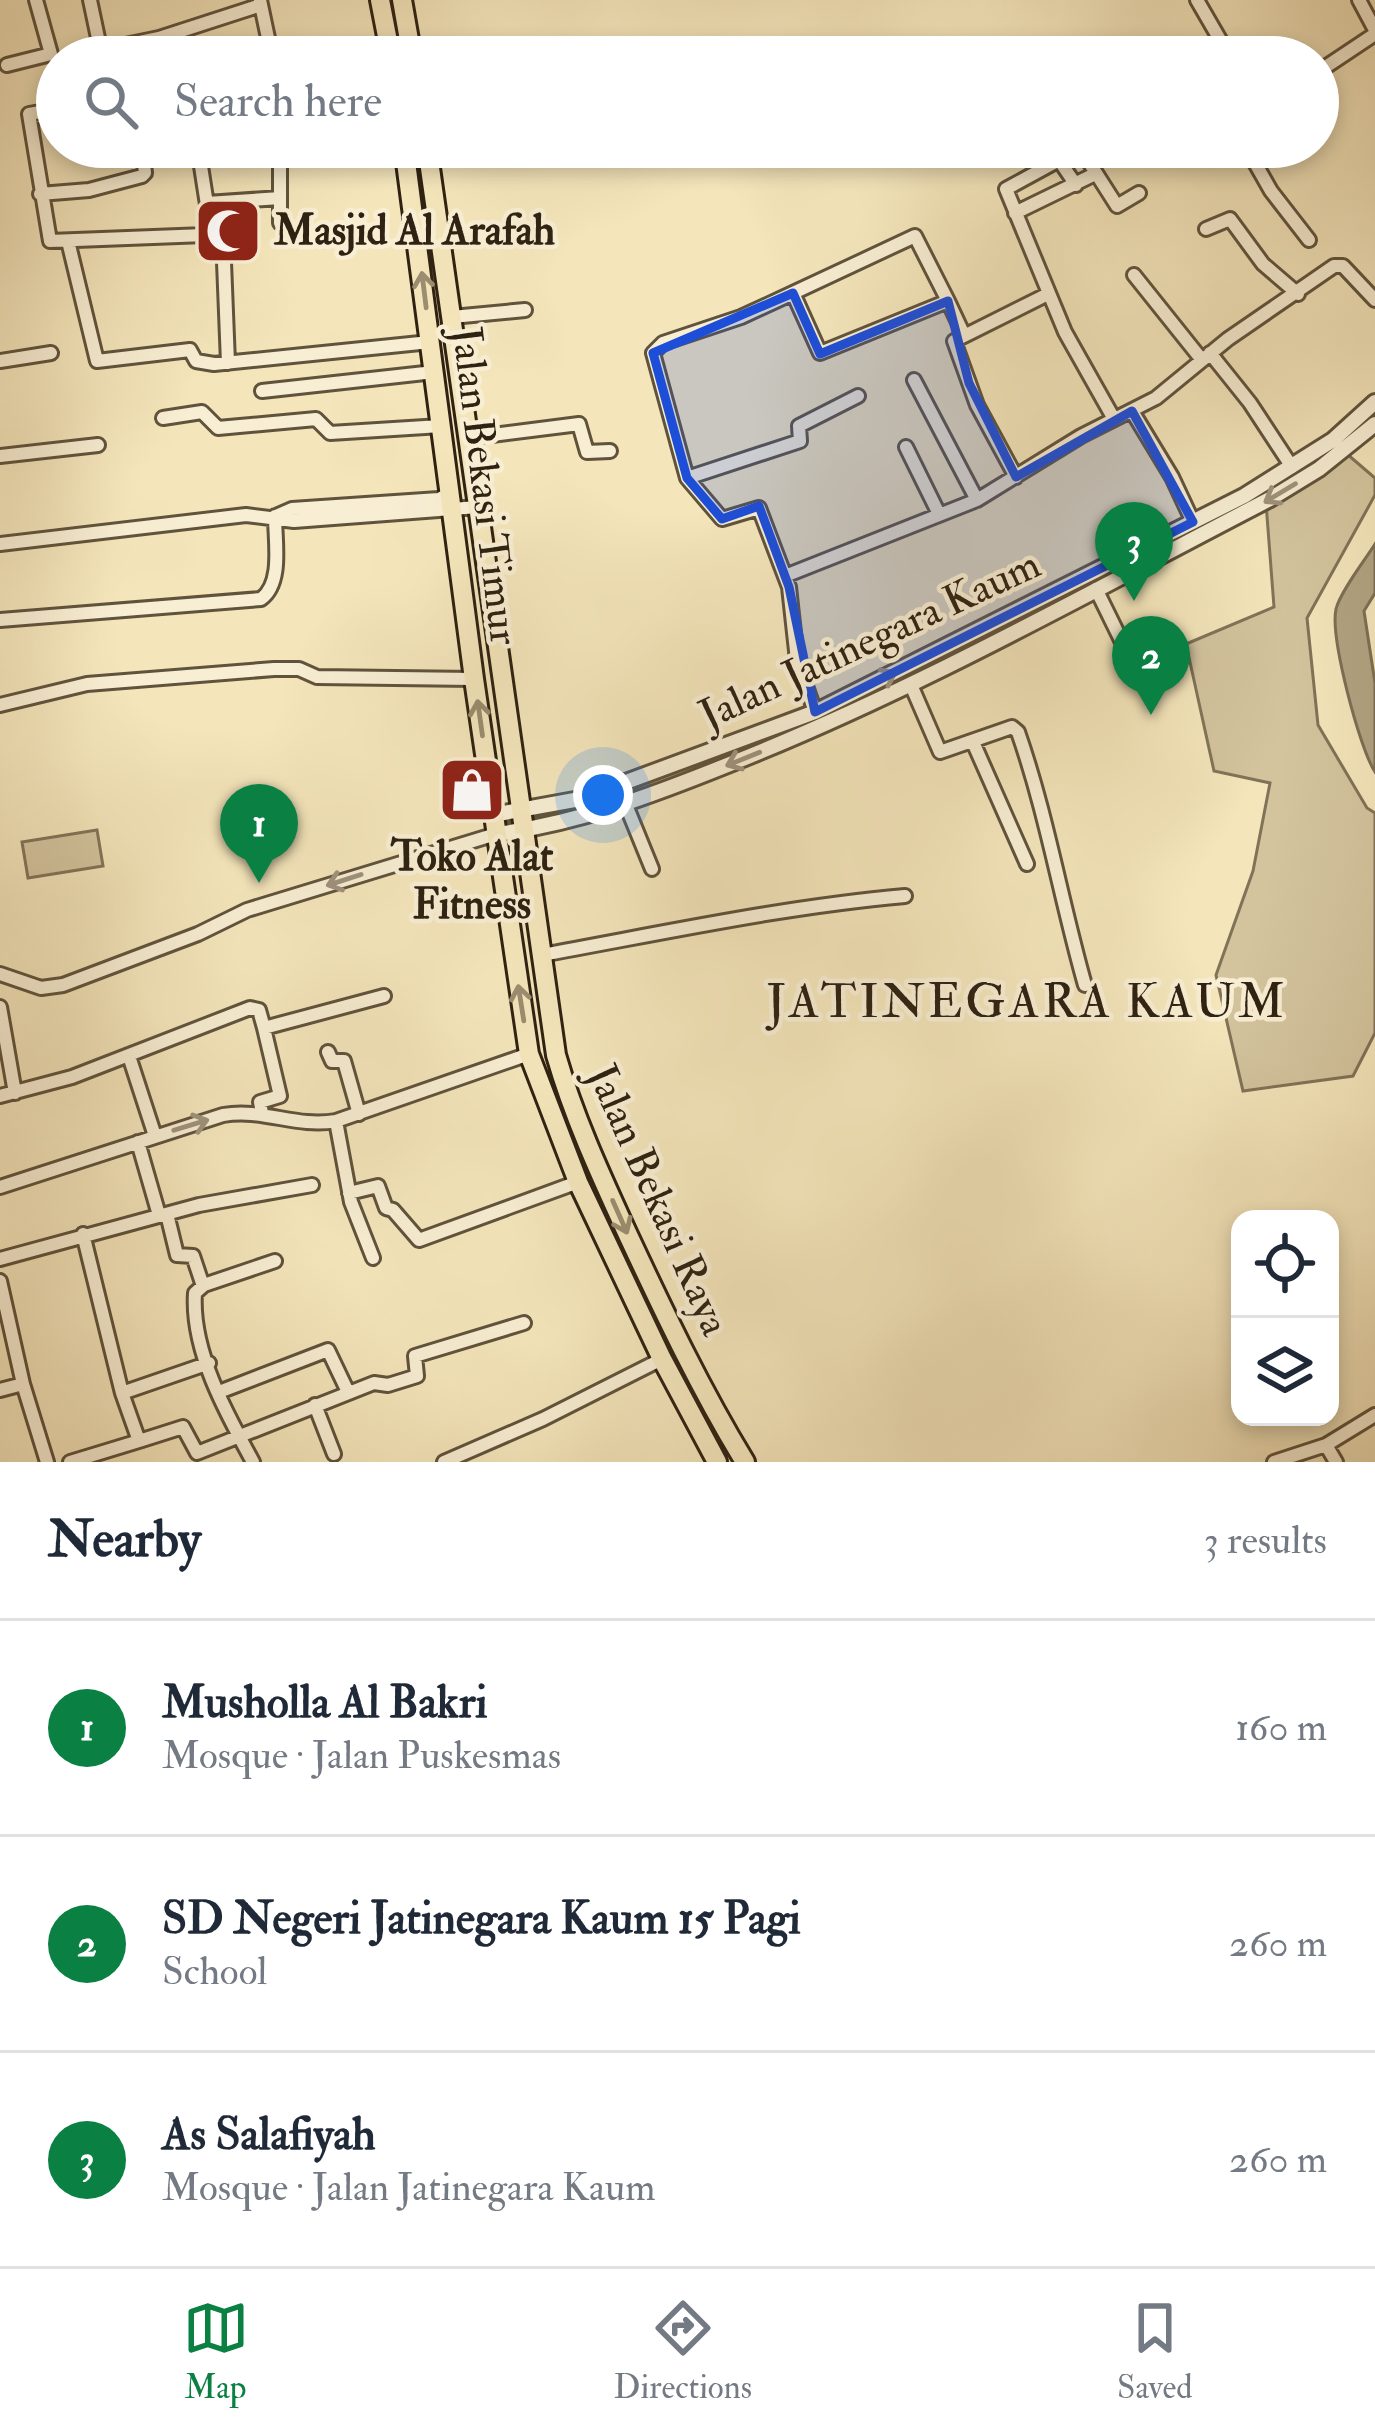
<!DOCTYPE html>
<html lang="en">
<head>
<meta charset="utf-8">
<style>
	body { margin:0; font-family:"IM FELL Double Pica",serif; background:#f2f2f3; color:#1f2937 }
	.controls { position:absolute; right:36px; bottom:36px; display:grid; overflow:hidden; border-radius:24px; box-shadow:0 6px 18px #0003 }
	.controls button { width:108px; height:108px; display:grid; place-items:center; padding:0; border:0; border-bottom:3px solid #e0e1e3; background:#fff; color:#1f2937; font:60px sans-serif }
	.you { position:absolute; left:603px; top:795px; width:42px; height:42px; margin:-30px; border:9px solid #fff; border-radius:50%; background:#1a73e8; box-shadow:0 0 0 18px #1a73e833 }
	.badge { display:grid; place-items:center; width:78px; height:78px; border-radius:50%; background:#0b8043; color:#fff; font-size:39px; font-weight:700 }
	.pin { position:absolute; translate:-50% -99px; filter:drop-shadow(0 3px 6px #0008) }
	.pin::after { content:''; position:absolute; top:63px; width:42px; height:36px; background:inherit; clip-path:polygon(0 0,100% 0,50% 100%) }
	.list { margin:0; padding:0; list-style:none }
	h2 { display:flex; justify-content:space-between; align-items:center; height:156px; margin:0; padding:0 48px; font-size:51px }
	h2 small { font-size:39px; font-weight:400; color:#747a83 }
	.list li { display:grid; grid-template-columns:78px 1fr auto; gap:36px; align-items:center; box-sizing:border-box; height:216px; padding:0 48px; border-top:3px solid #e0e1e3 }
	.list b { display:block; font-size:45px; white-space:nowrap }
	.list p { margin:0; font-size:39px; white-space:nowrap; color:#747a83 }
	.list em { font-size:39px; font-style:normal; color:#747a83 }
	.icon { flex:none; width:66px; height:66px; fill:none; stroke:currentColor; stroke-width:2; stroke-linecap:round; stroke-linejoin:round }
	.map { position:relative; flex:none; width:1375px; height:1462px; overflow:hidden }
	.search { position:absolute; background:#fff; box-shadow:0 6px 18px #0003; left:36px; right:36px; top:36px; height:132px; display:flex; align-items:center; gap:30px; box-sizing:border-box; padding:0 42px; border-radius:66px; color:#747a83; font-size:45px }
	.sheet { height:804px; background:#fff }
	nav { display:flex; justify-content:space-around; align-items:center; box-sizing:border-box; height:168px; border-top:3px solid #e0e1e3; background:#fff; font-size:33px; color:#747a83 }
	nav a { display:grid; justify-items:center; gap:6px }
	nav .on { color:#0b8043 }
	.map>svg:first-child { display:block }
	.green { fill:#d3c49e; stroke:#817358; stroke-width:3 }
	.water { fill:#b1a382; stroke:#7d6f55; stroke-width:3 }
	.lines { fill:none; stroke-linecap:round; stroke-linejoin:round }
	.minor-casing { stroke:#60533c; stroke-width:18 }
	.tertiary-casing { stroke:#60533c; stroke-width:20 }
	.primary-casing { stroke:#2f2212; stroke-width:24 }
	.minor { stroke:#f8eed3; stroke-width:12 }
	.tertiary { stroke:#f8eed3; stroke-width:14 }
	.primary { stroke:#f4e5bb; stroke-width:18 }
	.oneway { stroke:#9b8d6f }
	.oneway2 { stroke:#9e927c }
	.marked { fill:#1d4ed8; fill-opacity:0.2; stroke:#1d4ed8; stroke-width:9; stroke-linejoin:round }
	.labels { text-anchor:middle; dominant-baseline:central; stroke-width:9; stroke-linejoin:round; paint-order:stroke }
	.poi-label { font-size:42px; font-weight:bold; fill:#2f2212; stroke:#f8eed3; text-anchor:start }
	.street-label { font-size:42px; fill:#2f2212; stroke:#f8eed3 }
	.quarter-label { font-size:48px; letter-spacing:3px; fill:#2f2212; stroke:#f8eed3 }
</style>
</head>
<body>
<div class="map">
<svg width="1375" height="1462" viewBox="0 0 1375 1462">
	<rect width="100%" height="100%" fill="#f4e5bb"/>
	<filter id="stains"><feTurbulence type="fractalNoise" baseFrequency=".00167" numOctaves="4"/><feColorMatrix values="0 0 0 0 .2 0 0 0 0 .09 0 0 0 0 .02 0 0 0 .5 -.17"/></filter>
	<radialGradient id="worn" r=".72"><stop offset=".6" stop-color="#630" stop-opacity="0"/><stop offset="1" stop-color="#630" stop-opacity=".3"/></radialGradient>
	<path class="green" d="M1347 454 1375 478V495L1307 618 1318 725 1367 808 1375 813V1033L1353 1076 1243 1091 1216 975 1253 871 1270 783 1214 771 1186 644 1274 607 1266 503Z
		M97 830 103 866 28 878 22 842Z"/>
	<path class="water" d="M1375 544V593L1364 611 1375 683V772C1359 747 1330 637 1336 609 1340 592 1365 560 1375 544Z"/>
	<g class="lines">
		<g class="minor-casing">
			<path id="minor" d="M90 0 102 57
				M260 0 272 57
				M1197 0 1230 57
				M1359 0 1375 30
				M170 35 176 57
				M101 50 159 38 261 5
				M330 57 389 48
				M7 65 51 54 36 0
				M1318 72 1375 34
				M57 109 29 114 50 241 205 235 208 211 198 147
				M280 147V223
				M1104 147 1089 162 1117 206 1139 193
				M1246 147 1271 191 1309 240
				M1076 185 1059 160 1006 189 1065 332 1114 419
				M40 194 89 190 142 176 145 173 142 147
				M207 203 280 198
				M1015 213 1095 174
				M1206 229 1230 219 1263 264 1298 294
				M68 241 97 361 190 350 196 361 214 364 430 342
				M224 262 228 363
				M1134 275 1202 360
				M793 293 915 236 948 301
				M452 317 525 310
				M1210 353 1250 403 1292 467
				M0 361 51 353
				M914 380 977 500
				M262 391 434 372
				M1132 411 1172 477 1193 522
				M163 418 202 412 218 428 316 419 330 433 441 426
				M469 438 579 424 587 452 610 451
				M906 447 939 514
				M0 456 98 445
				M1016 477 977 405 954 341 1048 294
				M687 478 800 441 799 426 858 396
				M276 516 292 509 439 499 450 493
				M0 544 246 515 294 521 478 507
				M785 576 977 500 1081 436 1156 398 1228 339 1334 266H1343L1375 300
				M1096 589 1123 644 1135 645 1154 637
				M0 620 261 599C283 583 275 542 275 516
				M911 685 940 752 1012 727 1018 732C1047 815 1061 901 1085 985
				M0 705 87 684 274 669H299L317 677 474 679
				M815 712 797 660 789 587 759 508 722 519 687 478 653 353 663 343 741 317 793 293 820 353 948 301 963 333
				M973 742 1027 864
				M626 805 652 869
				M541 955C663 933 782 907 905 896
				M0 974 41 988 63 985 198 934 247 910 496 834
				M0 1007 15 1093
				M328 1052 332 1061H344L359 1114
				M129 1056 155 1136
				M0 1096 72 1077 250 1008 259 1010 264 1028 384 996
				M262 1113 260 1102 280 1096 264 1028
				M336 1121 351 1202 373 1258
				M138 1142 159 1215
				M0 1187 223 1115C263 1108 296 1128 336 1121L529 1054
				M349 1193 378 1186 386 1208 393 1210 419 1240 578 1182
				M167 1214 177 1255 193 1256 203 1286
				M83 1234 122 1393 209 1363
				M0 1259 199 1205 312 1185
				M0 1281 23 1384 47 1462
				M0 1390 23 1384
				M219 1392 328 1350 348 1392
				M122 1393 139 1441 183 1427 197 1453 374 1383 388 1385 417 1376 415 1356 524 1323
				M315 1405 334 1454
				M1326 1445 1336 1462
				M70 1462 139 1441
				M253 1462C226 1413 191 1350 195 1293L204 1285 275 1261
				M444 1462 543 1419 662 1359
				M1274 1462 1326 1445 1375 1415"/>
		</g>
		<g class="tertiary-casing">
			<path id="tertiary" d="M493 815 580 799 815 712 1244 496 1333 440 1375 402
				M496 834C579 823 653 795 730 764 917 690 1092 591 1270 499L1319 469 1375 424"/>
		</g>
		<g class="primary-casing">
			<path id="primary" d="M380 0 391 57
				M402 0 412 57
				M404 147 474 679 529 1054 578 1182 662 1359 717 1462
				M427 147 556 1055C574 1118 602 1178 629 1237 665 1314 701 1390 745 1462"/>
		</g>
		<use href="#minor" class="minor"/>
		<use href="#tertiary" class="tertiary"/>
		<use href="#primary" class="primary"/>
	</g>
	<defs><path id="oneway-shaft" d="M-6 0H5M1.5-3L5.5 0L1.5 3" fill="none" stroke-width="1.6" stroke-linecap="round" stroke-linejoin="round" transform="scale(3)"/></defs>
	<g class="oneway">
		<use href="#oneway-shaft" transform="translate(424 290) rotate(-97)"/>
		<use href="#oneway-shaft" transform="translate(480 718) rotate(-98)"/>
		<use href="#oneway-shaft" transform="translate(521 1003) rotate(-99)"/>
		<use href="#oneway-shaft" transform="translate(620 1217) rotate(66)"/>
	</g>
	<g class="oneway2">
		<use href="#oneway-shaft" transform="translate(1280 493) rotate(149)"/>
		<use href="#oneway-shaft" transform="translate(880 680) rotate(-26)"/>
		<use href="#oneway-shaft" transform="translate(743 759) rotate(158)"/>
		<use href="#oneway-shaft" transform="translate(344 880) rotate(162)"/>
		<use href="#oneway-shaft" transform="translate(191 1125) rotate(-17)"/>
	</g>
	<path class="marked" d="M793 293 820 354 948 301 969 383 1016 477 1132 411 1193 522 815 712 789 587 759 506 722 519 687 478 653 353Z"/>
	<defs>
		<g id="mosque-square" transform="scale(3.45)"><rect x="-9" y="-9" width="18" height="18" rx="4" fill="#8f2418" stroke="#f8eed3"/><path d="M3.5-4.9A6 6 0 1 0 3.5 4.9A5 5 0 1 1 3.5-4.9Z" fill="#fff"/></g>
		<g id="shop-square" transform="scale(3.45)"><rect x="-9" y="-9" width="18" height="18" rx="4" fill="#8f2418" stroke="#f8eed3"/><path d="M-5-2.5h2.3a2.7 3.5 0 0 1 5.4 0H5L5.5 6h-11ZM-1.5-2.5h3a1.5 2.3 0 0 0-3 0Z" fill="#fff"/></g>
	</defs>
	<g fill-rule="evenodd">
		<use href="#mosque-square" x="228" y="231"/>
		<use href="#shop-square" x="472" y="790"/>
	</g>
	<g class="labels">
		<g class="poi-label">
			<text x="274" y="231">Masjid Al Arafah</text>
			<text x="472" y="857" text-anchor="middle">Toko Alat<tspan x="472" dy="48">Fitness</tspan></text>
		</g>
		<g class="street-label">
			<text transform="translate(485 486) rotate(83)">Jalan Bekasi Timur</text>
			<text transform="translate(870 640) rotate(-25)">Jalan Jatinegara Kaum</text>
			<text transform="translate(658 1200) rotate(66)">Jalan Bekasi Raya</text>
		</g>
		<g class="quarter-label">
			<text x="1027" y="1002">JATINEGARA KAUM</text>
		</g>
	</g>
	<rect width="100%" height="100%" filter="url(#stains)"/>
	<rect width="100%" height="100%" fill="url(#worn)"/>
</svg>
<div class="controls">
<button><svg class="icon" aria-label="locate" viewBox="0 0 24 24"><circle cx="12" cy="12" r="6"/><path d="M12 2v4M12 18v4M2 12h4M18 12h4"/></svg></button>
<button><svg class="icon" aria-label="layers" viewBox="0 0 24 24"><path d="M12 4l9 5-9 5-9-5zM3 14l9 5 9-5"/></svg></button>
</div>
<div class="you"></div>
<div class="pin badge" style="left:259px;top:883px">1</div>
<div class="pin badge" style="left:1151px;top:715px">2</div>
<div class="pin badge" style="left:1134px;top:601px">3</div>
<div class="search"><svg class="icon" aria-label="search" viewBox="0 0 24 24"><circle cx="10" cy="10" r="6"/><path d="M15 15l6 6"/></svg>Search here</div>
</div>
<section class="sheet">
<h2>Nearby<small>3 results</small></h2>
<ul class="list">
<li><span class="badge">1</span><div><b>Musholla Al Bakri</b><p>Mosque · Jalan Puskesmas</p></div><em>160 m</em></li>
<li><span class="badge">2</span><div><b>SD Negeri Jatinegara Kaum 15 Pagi</b><p>School</p></div><em>260 m</em></li>
<li><span class="badge">3</span><div><b>As Salafiyah</b><p>Mosque · Jalan Jatinegara Kaum</p></div><em>260 m</em></li>
</ul>
</section>
<nav>
<a class="on"><svg class="icon" aria-label="map" viewBox="0 0 24 24"><path d="M3 6l6-2 6 2 6-2v14l-6 2-6-2-6 2zM9 4v14M15 6v14"/></svg>Map</a>
<a><svg class="icon" aria-label="directions" viewBox="0 0 24 24"><path d="M12 3l9 9-9 9-9-9zM9 14v-3h6M13 9l2 2-2 2"/></svg>Directions</a>
<a><svg class="icon" aria-label="saved" viewBox="0 0 24 24"><path d="M7 4h10v16l-5-4-5 4z"/></svg>Saved</a>
</nav>
</body>
</html>
